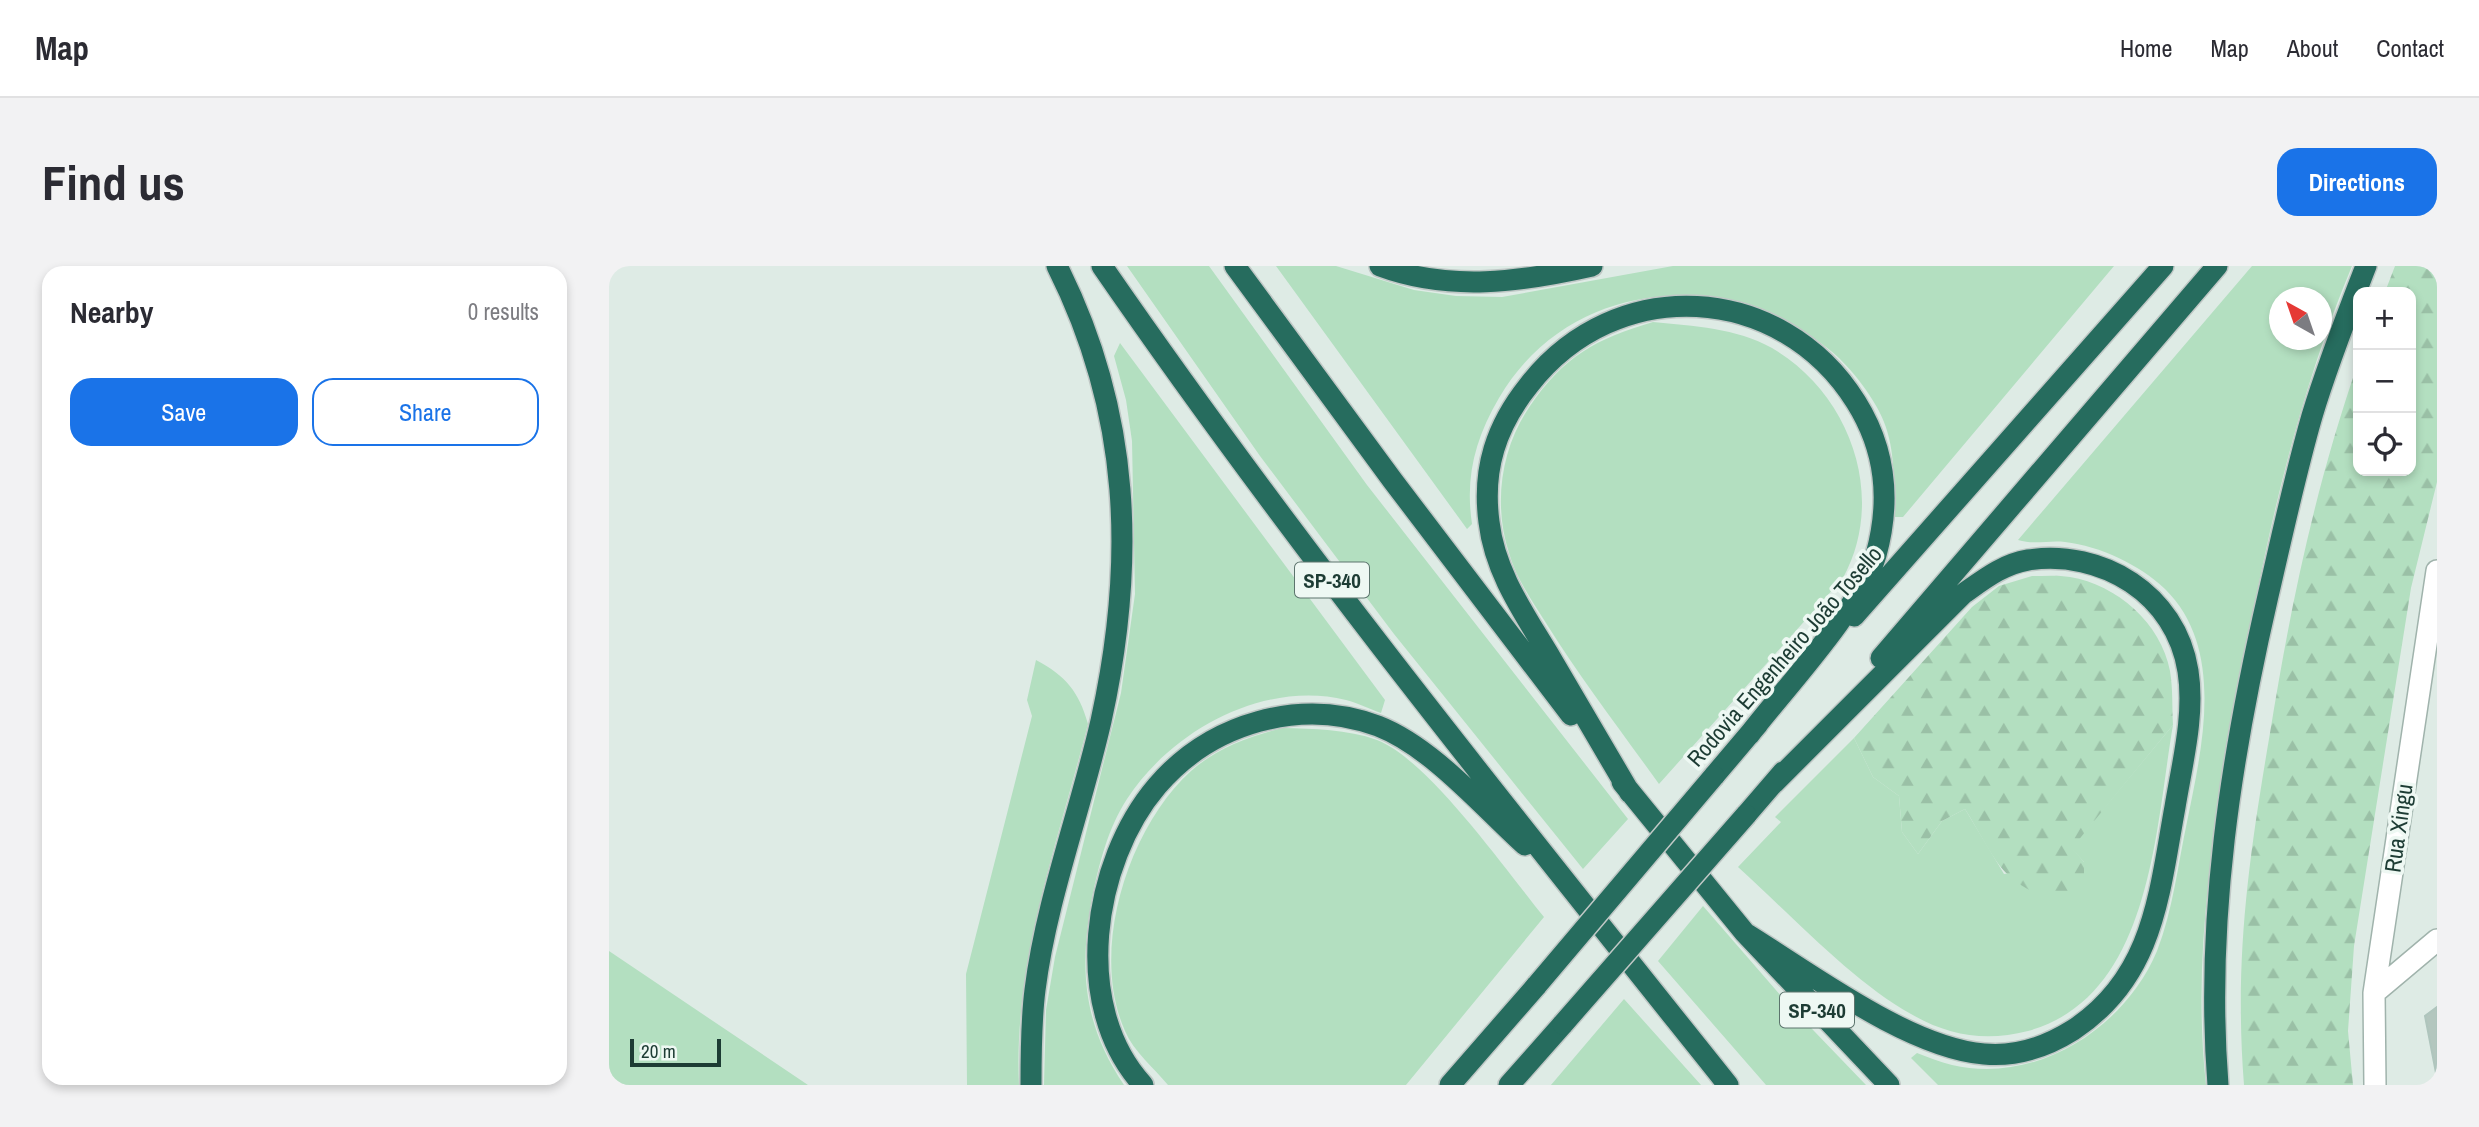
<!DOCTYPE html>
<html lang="en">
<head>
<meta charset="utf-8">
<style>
	body { margin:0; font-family:"Archivo Narrow",sans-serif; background:#f2f2f3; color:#2b2b33 }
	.controls { position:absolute; right:21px; top:21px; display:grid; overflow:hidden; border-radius:14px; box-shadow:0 4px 10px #0003 }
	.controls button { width:63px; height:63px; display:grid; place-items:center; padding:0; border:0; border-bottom:2px solid #e1e1e2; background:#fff; color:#2b2b33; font:35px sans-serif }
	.compass { position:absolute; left:1660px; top:21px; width:63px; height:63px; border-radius:50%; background:#fff; box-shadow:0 4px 10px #0003; rotate:320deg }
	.scale { position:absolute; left:21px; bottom:18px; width:91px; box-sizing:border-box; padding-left:7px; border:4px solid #1d3c34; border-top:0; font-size:19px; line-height:24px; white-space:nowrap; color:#1d3c34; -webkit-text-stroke:5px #eef8f3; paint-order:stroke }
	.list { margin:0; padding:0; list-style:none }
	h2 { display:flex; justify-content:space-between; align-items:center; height:91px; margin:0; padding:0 28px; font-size:30px }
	h2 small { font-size:23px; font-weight:400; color:#7c7c81 }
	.actions { display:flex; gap:14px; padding:21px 28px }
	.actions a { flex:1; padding:16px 0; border:2px solid #1a73e8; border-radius:21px; text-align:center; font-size:24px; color:#1a73e8 }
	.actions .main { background:#1a73e8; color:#fff }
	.icon { flex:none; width:38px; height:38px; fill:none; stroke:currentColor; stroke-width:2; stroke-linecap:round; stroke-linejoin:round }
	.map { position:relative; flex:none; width:1828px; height:819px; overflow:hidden; border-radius:21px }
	header { display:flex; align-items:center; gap:42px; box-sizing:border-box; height:98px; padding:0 35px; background:#fff; border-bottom:2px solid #e1e1e2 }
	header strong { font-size:33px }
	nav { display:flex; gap:38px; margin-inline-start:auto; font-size:24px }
	.intro { display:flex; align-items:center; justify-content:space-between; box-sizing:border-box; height:168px; padding:0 42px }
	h1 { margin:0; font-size:49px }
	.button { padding:18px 32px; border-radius:21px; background:#1a73e8; color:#fff; font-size:24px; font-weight:700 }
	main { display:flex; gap:42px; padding:0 42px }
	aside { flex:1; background:#fff; border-radius:21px; box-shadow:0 4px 10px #0003 }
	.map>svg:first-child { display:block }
	.grass { fill:#b3dfc0; fill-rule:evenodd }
	.forest { fill:url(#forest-firs) }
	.building { fill:#b3c6be; stroke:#afc5bd; stroke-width:2; filter:url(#shadow) }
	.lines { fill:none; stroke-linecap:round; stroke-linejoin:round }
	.minor-casing { stroke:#a0b3ac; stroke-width:24 }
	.highway-casing { stroke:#c0c8c6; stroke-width:24 }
	.minor { stroke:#fff; stroke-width:21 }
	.highway { stroke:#266c5e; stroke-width:21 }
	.highway-bridge-casing { stroke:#c0c8c6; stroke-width:24; stroke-linecap:butt }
	.highway-bridge { stroke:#266c5e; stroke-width:21 }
	.labels { text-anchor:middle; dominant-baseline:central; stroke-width:7; stroke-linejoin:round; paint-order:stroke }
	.shield { fill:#eef8f3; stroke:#5c746d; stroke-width:2 }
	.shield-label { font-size:21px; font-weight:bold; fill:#1d3c34 }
	.street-label { font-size:23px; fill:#1d3c34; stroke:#eef8f3 }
</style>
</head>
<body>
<header>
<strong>Map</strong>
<nav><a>Home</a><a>Map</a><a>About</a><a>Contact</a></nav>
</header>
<div class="intro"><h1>Find us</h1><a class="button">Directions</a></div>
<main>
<aside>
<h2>Nearby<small>0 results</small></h2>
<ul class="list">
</ul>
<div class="actions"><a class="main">Save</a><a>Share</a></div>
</aside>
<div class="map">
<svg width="1828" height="819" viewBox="0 0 1828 819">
	<defs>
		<pattern id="forest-firs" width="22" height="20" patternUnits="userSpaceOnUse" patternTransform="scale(1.75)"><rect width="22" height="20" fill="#b3dfc0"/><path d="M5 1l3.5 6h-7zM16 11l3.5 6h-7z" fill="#9ac0a6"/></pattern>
		<filter id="shadow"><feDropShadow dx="6" dy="6" stdDeviation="2" flood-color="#0004"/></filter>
	</defs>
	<rect width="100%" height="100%" fill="#deebe5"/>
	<path class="grass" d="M518 0H600L758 219 1019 553 974 603 785 368 651 190Z
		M667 0H727L805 24 847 30 893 31 1064 0H1505L1294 251H1284C1285 224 1286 197 1280 172 1274 143 1250 112 1230 92 1129 0 963 7 890 132 866 173 856 211 863 258L858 263Z
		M1643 0H1743C1684 141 1653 290 1627 440 1604 566 1583 691 1597 819H1329L1302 792 1308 787C1319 791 1331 796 1343 799 1427 819 1516 762 1548 685 1564 644 1569 598 1578 556 1593 482 1617 383 1556 323 1531 299 1491 280 1456 276 1440 274 1426 279 1409 274ZM1671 32H1713V74H1671Z
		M1044 56C1085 60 1127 62 1163 82 1242 128 1278 231 1234 312L1050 518C1012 465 972 413 937 357 923 335 907 312 900 287 884 238 892 182 921 140 955 90 987 73 1044 56Z
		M511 77 776 434 772 447C761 443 749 437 737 434 655 414 563 464 518 533 499 562 490 598 483 632 470 703 474 758 515 819H435L437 744 446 691 512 427 526 328 523 175 517 134 505 90Z
		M427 394C457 410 470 426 479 458 449 576 404 697 410 819H358L357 708 423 450 418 434Z
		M1564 459C1546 563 1543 731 1419 765 1377 776 1340 770 1302 748 1244 716 1180 647 1129 601L1172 556 1166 551 1245 472 1264 511 1290 530 1293 566 1309 588 1333 555 1356 543 1395 608 1475 596 1462 582Z
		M673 462C705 463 738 463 768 474 819 493 898 606 935 651L797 819H559C545 802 525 786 516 765 480 685 519 562 582 505 608 482 639 471 673 462Z
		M1094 640 1180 739 1257 819H1157L1049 695Z
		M0 685 199 819H0Z
		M1015 733 1092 819H942Z"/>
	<path class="forest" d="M1786 0H1828V216L1802 322 1745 680 1739 765 1744 819H1635C1625 692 1640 591 1661 467 1682 337 1706 222 1749 97V205H1802V26H1776Z
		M1423 310C1435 310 1449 309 1461 311 1508 319 1552 357 1561 405 1564 423 1563 441 1564 459L1463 582 1475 596V614L1457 636C1391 621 1389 596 1356 543L1333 555 1309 588 1293 566 1290 530 1264 511 1245 472 1363 341 1390 320Z"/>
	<path class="building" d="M1828 741V812L1816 750Z"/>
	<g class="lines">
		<g class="minor-casing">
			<path id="minor" d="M1765 727 1828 674
				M1766 819 1765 727 1828 305"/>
		</g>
		<g class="highway-casing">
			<path id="highway" d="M493 0C688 283 905 551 1119 819
				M626 0 784 215 962 449
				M771 0C841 26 912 16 983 0
				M1245 350 1554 0
				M1272 392 1608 0
				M1105 510 1149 458
				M1013 516 1136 667 1280 819
				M1021 527C995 483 969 438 943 394 917 350 886 308 880 256 873 203 887 160 920 119 1007 7 1172 16 1247 136 1277 184 1282 234 1267 289 1251 343 1176 422 1140 469
				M1137 549 1174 506
				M1136 667C1201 707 1300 782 1375 788 1407 791 1437 781 1464 764 1545 711 1550 628 1566 541 1573 498 1586 449 1579 405 1567 328 1493 283 1419 294 1394 298 1374 314 1354 328L1165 517
				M422 819C422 787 422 755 426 724 437 635 472 543 492 455 527 296 522 147 448 0
				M534 819C462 741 483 596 548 520 602 457 691 431 769 460 823 481 873 540 916 579
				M841 819 928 719
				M900 819 954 758
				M1609 819C1596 655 1622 490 1659 330 1673 270 1686 209 1703 150 1718 100 1738 49 1757 0"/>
		</g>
		<use href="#minor" class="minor"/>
		<use href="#highway" class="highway"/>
		<g class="highway-bridge-casing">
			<path id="highway-bridge" d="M928 719 1105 510
				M954 758 1137 549"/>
		</g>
		<use href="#highway-bridge" class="highway-bridge"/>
	</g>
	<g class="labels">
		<g class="shield">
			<rect x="686" y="296.5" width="74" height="35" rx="5"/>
			<rect x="1171" y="726.5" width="74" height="35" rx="5"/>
		</g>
		<g class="shield-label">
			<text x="723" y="314">SP-340</text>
			<text x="1208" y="744">SP-340</text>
		</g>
		<g class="street-label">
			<text transform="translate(1175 390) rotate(-49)">Rodovia Engenheiro João Tosello</text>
			<text transform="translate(1789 562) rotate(-82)">Rua Xingu</text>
		</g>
	</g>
</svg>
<div class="controls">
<button>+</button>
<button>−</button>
<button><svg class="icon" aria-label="locate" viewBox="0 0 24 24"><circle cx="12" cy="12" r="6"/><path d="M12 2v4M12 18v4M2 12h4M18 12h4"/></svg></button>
</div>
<svg class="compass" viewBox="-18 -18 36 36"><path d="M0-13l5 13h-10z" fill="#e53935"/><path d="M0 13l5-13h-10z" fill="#7c7c81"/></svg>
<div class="scale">20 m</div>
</div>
</main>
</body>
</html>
